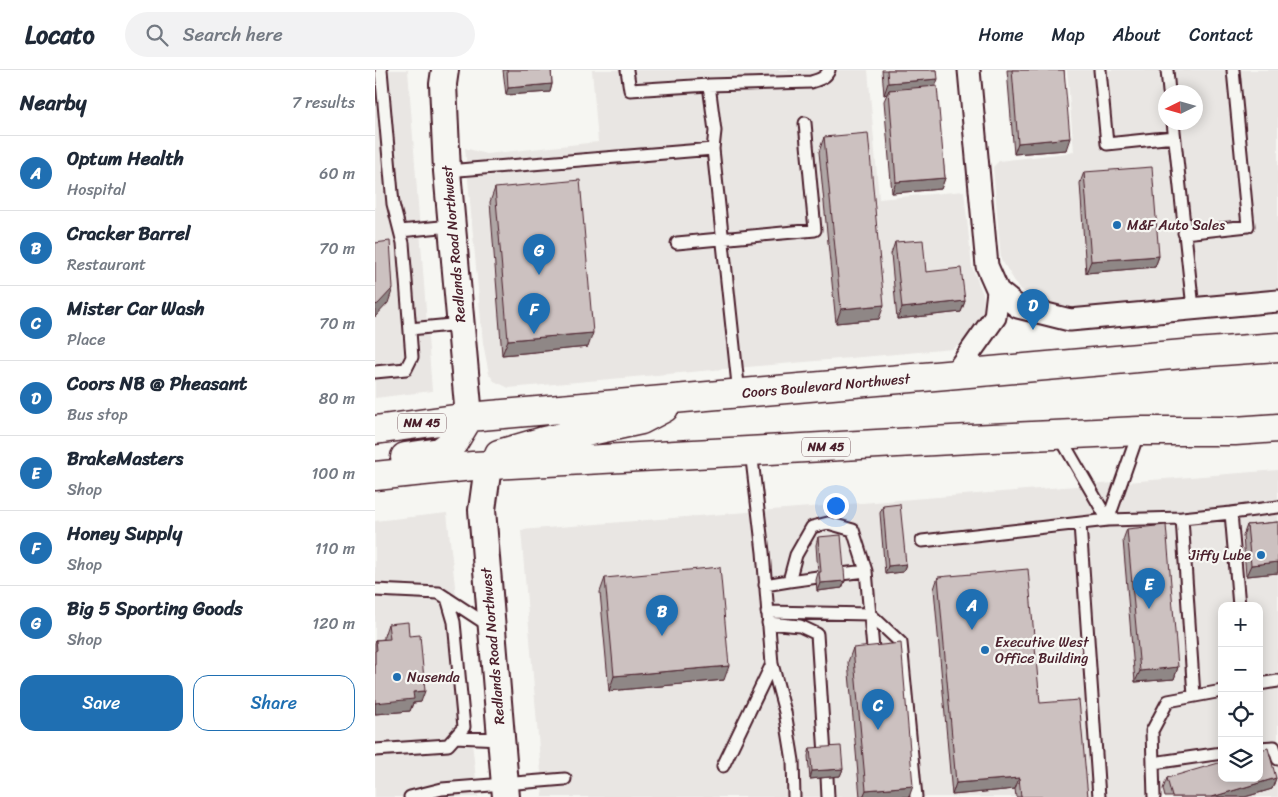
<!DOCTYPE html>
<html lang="en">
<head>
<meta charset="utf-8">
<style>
	body { margin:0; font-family:Sriracha,sans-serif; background:#f2f2f3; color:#1f2937 }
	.controls { position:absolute; right:15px; bottom:15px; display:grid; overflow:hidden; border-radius:10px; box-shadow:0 2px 12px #0003 }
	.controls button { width:45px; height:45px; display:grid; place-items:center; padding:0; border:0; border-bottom:1px solid #e0e1e3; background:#fff; color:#1f2937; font:25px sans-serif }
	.compass { position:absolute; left:783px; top:15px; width:45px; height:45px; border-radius:50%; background:#fff; box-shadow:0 2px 12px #0003; rotate:265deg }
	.you { position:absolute; left:460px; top:435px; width:18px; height:18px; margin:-12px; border:4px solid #fff; border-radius:50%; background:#1a73e8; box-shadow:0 0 0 8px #1a73e833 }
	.badge { display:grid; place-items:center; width:32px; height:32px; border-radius:50%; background:#1f6fb2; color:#fff; font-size:16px; font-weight:700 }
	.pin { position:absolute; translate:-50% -41px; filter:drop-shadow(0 1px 2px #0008) }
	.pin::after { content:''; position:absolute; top:26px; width:18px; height:15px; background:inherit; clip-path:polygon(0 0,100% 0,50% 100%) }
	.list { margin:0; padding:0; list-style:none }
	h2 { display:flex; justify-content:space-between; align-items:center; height:65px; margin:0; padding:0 20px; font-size:21px }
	h2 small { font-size:16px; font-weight:400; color:#747a83 }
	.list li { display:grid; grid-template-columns:32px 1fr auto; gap:15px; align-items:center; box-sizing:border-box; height:75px; padding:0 20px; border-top:1px solid #e0e1e3 }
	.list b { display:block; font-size:19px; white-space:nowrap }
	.list p { margin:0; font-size:16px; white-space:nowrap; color:#747a83 }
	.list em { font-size:16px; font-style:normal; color:#747a83 }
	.actions { display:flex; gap:10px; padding:15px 20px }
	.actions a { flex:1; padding:11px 0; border:1px solid #1f6fb2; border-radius:15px; text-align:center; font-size:18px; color:#1f6fb2 }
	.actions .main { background:#1f6fb2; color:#fff }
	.icon { flex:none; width:28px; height:28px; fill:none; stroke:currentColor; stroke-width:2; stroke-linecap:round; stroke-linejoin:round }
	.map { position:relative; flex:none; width:903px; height:727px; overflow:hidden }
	header { display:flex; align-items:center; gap:30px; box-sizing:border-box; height:70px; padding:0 25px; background:#fff; border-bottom:1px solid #e0e1e3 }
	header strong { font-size:24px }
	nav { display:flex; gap:28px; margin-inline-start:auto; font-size:18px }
	.search { width:350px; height:45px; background:#f2f2f3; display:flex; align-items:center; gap:12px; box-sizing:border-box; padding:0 18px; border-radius:28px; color:#747a83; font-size:19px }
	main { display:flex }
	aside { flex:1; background:#fff }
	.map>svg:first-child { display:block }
	.built { fill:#e9e6e3; fill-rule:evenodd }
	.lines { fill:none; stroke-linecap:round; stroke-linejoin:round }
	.service-casing { stroke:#4a1f2b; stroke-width:15 }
	.minor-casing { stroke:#4a1f2b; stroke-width:25 }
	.tertiary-casing { stroke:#4a1f2b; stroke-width:30 }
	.primary-casing { stroke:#4a1f2b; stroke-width:31 }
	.service { stroke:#f6f6f2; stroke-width:11 }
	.minor { stroke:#f6f6f2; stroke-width:21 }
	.tertiary { stroke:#f6f6f2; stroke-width:26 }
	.primary { stroke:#f6f6f2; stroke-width:28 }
	.wall { fill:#afa6a5; stroke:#4a1f2b }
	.shaded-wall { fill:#8f8786; stroke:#4a1f2b }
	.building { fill:#ccc1c0; stroke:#4a1f2b }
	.poi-dot { fill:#1f6fb2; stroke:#f6f6f2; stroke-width:2 }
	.labels { text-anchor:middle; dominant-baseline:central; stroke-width:4.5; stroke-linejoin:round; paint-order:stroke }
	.shield { fill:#f6f6f2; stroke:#7e6067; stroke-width:1 }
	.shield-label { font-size:12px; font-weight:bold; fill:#4a1f2b }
	.poi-label { font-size:14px; fill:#4a1f2b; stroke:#f6f6f2; text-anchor:start }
	.street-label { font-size:14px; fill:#4a1f2b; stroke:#f6f6f2 }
</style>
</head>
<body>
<header>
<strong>Locato</strong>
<div class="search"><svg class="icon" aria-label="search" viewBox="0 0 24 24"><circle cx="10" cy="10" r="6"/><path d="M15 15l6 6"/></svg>Search here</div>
<nav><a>Home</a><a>Map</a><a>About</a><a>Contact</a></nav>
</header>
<main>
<aside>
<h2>Nearby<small>7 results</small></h2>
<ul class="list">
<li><span class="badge">A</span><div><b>Optum Health</b><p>Hospital</p></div><em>60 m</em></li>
<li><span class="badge">B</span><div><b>Cracker Barrel</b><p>Restaurant</p></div><em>70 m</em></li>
<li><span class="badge">C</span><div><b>Mister Car Wash</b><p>Place</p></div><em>70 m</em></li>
<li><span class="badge">D</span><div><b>Coors NB @ Pheasant</b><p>Bus stop</p></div><em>80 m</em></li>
<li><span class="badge">E</span><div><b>BrakeMasters</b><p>Shop</p></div><em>100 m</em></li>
<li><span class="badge">F</span><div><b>Honey Supply</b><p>Shop</p></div><em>110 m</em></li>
<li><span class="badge">G</span><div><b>Big 5 Sporting Goods</b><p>Shop</p></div><em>120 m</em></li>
</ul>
<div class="actions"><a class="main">Save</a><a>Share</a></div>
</aside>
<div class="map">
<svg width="903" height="727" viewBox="0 0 903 727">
	<rect width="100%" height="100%" fill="#f6f6f2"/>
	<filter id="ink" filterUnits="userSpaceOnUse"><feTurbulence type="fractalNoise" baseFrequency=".02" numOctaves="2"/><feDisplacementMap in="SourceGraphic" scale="10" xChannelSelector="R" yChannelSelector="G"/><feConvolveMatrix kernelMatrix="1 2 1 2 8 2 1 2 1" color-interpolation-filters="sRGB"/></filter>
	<g filter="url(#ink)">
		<path class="built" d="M0 0H33L57 321 0 328Z
			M217 0H493L504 129 589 121 597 197 608 224 609 240 602 261 578 279 134 318 119 311 114 304 108 273 90 78 111 84 223 72Z
			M692 0H903V223L703 242 665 232 644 218 626 189 618 97 624 91 699 82ZM790 22H820V52H790Z
			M903 400V727H168L146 460ZM847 536H884V708H847Z
			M72 443 103 727H0V451Z"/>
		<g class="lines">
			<g class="service-casing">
				<path id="service" d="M252 0 255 20 334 15
					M725 0 732 74 799 67
					M792 0 794 22
					M798 52 818 238
					M338 79 340 61 334 15 436 12C443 10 451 8 454 0
					M72 101 338 79 364 324
					M25 161 76 156
					M809 163 873 156 858 0
					M302 173 440 160 430 53
					M35 259 86 254
					M0 302 31 299 37 287 28 173 18 134 6 0
					M685 367 733 450 764 361
					M376 381 388 482 397 594 410 642 418 691 419 727
					M856 443 903 437
					M705 454 724 727
					M547 471 733 450 807 448
					M466 504 491 501
					M414 511 443 507
					M390 515 414 511 421 485 437 457 453 453 478 460 491 501 499 590
					M0 520 64 523 116 557
					M392 542 495 544 526 573 541 727
					M393 553 425 556 442 564 450 685
					M884 614 903 611
					M819 626 807 448 856 443 864 536
					M80 667 126 669
					M884 678 899 677 903 689
					M0 680 73 675 89 657 79 552 72 528
					M778 693 847 683
					M348 696 397 594
					M452 707 453 727
					M35 727 67 719 190 709
					M779 727 777 661 793 631 847 621"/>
			</g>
			<g class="minor-casing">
				<path id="minor" d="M623 221 643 237 695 250 903 231
					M579 305 620 247 623 221 612 196 594 0"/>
			</g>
			<g class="tertiary-casing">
				<path id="tertiary" d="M70 0 68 14 72 101 94 347
					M113 396 107 440 131 727"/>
			</g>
			<g class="primary-casing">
				<path id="primary" d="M0 360 94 347 820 283 903 277
					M124 384 169 371 266 350 289 338
					M30 387 65 382 79 372 94 347
					M0 406 98 396 595 369 764 361H860L903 358"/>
			</g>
			<use href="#service" class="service"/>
			<use href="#minor" class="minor"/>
			<use href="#tertiary" class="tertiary"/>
			<use href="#primary" class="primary"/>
		</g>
		<path class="wall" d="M128 0H176L177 14 175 22 131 25Z
			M507 0H562L560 16 570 108 566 119 517 123 509 31 512 24 509 25Z
			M632 0H689L691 80 639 84Z
			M449 67 504 249 461 253 444 82Z
			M709 102 784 186 780 197 711 203 705 113Z
			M120 118 213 277 127 285 115 132Z
			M520 172 551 202 590 231 586 242 522 249 516 184Z
			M508 436 531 494 528 502 510 504 505 443Z
			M903 452V503L871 506 868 466 872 455Z
			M752 459 803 597 799 609 760 612 748 470Z
			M443 467 470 511 467 518 442 521 441 510 443 503 441 475Z
			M563 507 665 633 713 727H641L640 719 577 725 559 519Z
			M230 508 349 610 234 621 225 522Z
			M13 554 34 566 46 632 38 633 35 641 0 644V573L1 570 9 569V566Z
			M478 578 534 727H485L473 592Z
			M435 678 468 699 465 706 435 709 433 686Z
			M792 708H901L897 719 870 727H790L788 719Z"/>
		<path class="shaded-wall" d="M563 9 559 20H514L512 24 509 25 513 13Z
			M177 14 175 22 131 25 133 18Z
			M695 68 691 80 639 84 643 73Z
			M570 108 566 119 517 123 521 112Z
			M784 186 780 197 711 203 716 191Z
			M18 218 13 233 0 247V235Z
			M590 231 586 242 522 249 527 238Z
			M509 235 504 249 461 253 466 239Z
			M218 263 213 277 127 285 133 270Z
			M903 492V503L871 506 876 495Z
			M531 494 528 502 510 504 513 496Z
			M470 511 467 518 442 521 445 513Z
			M354 596 349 610 234 621 239 606Z
			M803 597 799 609 760 612 765 601Z
			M50 621 46 632 38 633 35 641 0 644V633L38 622Z
			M468 699 465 706 435 709 437 701Z
			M644 708 640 719 577 725 581 713Z
			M901 708 897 719 870 727H837Z
			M538 716 534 727H488L491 720Z"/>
		<path class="building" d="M132 0H176L177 14 133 18Z
			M512 0H562L563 9 513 13Z
			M637 0H689L695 68 643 73Z
			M562 16 570 108 521 112 514 20Z
			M493 63 509 235 466 239 449 67Z
			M777 97 784 186 716 191 709 102Z
			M205 110 218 263 133 270 120 118Z
			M548 170 551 202 586 198 590 231 527 238 520 172Z
			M15 171 18 218 3 234 0 235V173Z
			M525 434 531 494 513 496 508 436Z
			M903 452V492L876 495 872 455Z
			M791 455 803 597 765 601 752 459Z
			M466 465 470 511 445 513 444 502H446L443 467Z
			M345 497 354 596 239 606 230 508Z
			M653 499 665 633 704 630 713 727H646L644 708 581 713 563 507Z
			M33 552 34 566 45 565 50 621 38 622 39 629 0 633V581L2 580 1 570 15 569 13 554Z
			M526 573 538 716 491 720 478 578Z
			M466 676 468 699 437 701 435 678Z
			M893 678 901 708 837 727H797L792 708 847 692V708H884V680Z"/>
	</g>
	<g class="poi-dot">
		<circle cx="742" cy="155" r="5"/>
		<circle cx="886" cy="485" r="5"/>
		<circle cx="610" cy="580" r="5"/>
		<circle cx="22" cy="607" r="5"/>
	</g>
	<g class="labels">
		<g class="shield">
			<rect x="23" y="343.5" width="48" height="19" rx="4"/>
			<rect x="427" y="367.5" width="48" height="19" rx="4"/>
		</g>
		<g class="shield-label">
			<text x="47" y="353">NM 45</text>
			<text x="451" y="377">NM 45</text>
		</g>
		<g class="poi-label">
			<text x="752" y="155">M&amp;F Auto Sales</text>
			<text x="876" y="485" text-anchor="end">Jiffy Lube</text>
			<text x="620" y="572">Executive West<tspan x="620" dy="16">Office Building</tspan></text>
			<text x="32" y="607">Nusenda</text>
		</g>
		<g class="street-label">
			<text transform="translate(79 174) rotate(-95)">Redlands Road Northwest</text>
			<text transform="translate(451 316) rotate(-5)">Coors Boulevard Northwest</text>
			<text transform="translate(118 576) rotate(-95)">Redlands Road Northwest</text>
		</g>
	</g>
</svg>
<div class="controls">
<button>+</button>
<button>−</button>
<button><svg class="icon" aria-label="locate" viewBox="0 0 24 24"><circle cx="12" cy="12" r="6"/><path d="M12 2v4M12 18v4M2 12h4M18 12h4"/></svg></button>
<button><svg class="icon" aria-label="layers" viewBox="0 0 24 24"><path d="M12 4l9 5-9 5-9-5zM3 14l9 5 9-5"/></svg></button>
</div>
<svg class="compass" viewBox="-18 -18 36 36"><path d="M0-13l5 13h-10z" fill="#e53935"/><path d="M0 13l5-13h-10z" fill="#747a83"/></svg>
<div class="you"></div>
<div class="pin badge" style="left:597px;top:560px">A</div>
<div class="pin badge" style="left:287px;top:566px">B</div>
<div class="pin badge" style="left:503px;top:660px">C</div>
<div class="pin badge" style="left:658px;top:260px">D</div>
<div class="pin badge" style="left:774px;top:539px">E</div>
<div class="pin badge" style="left:159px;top:264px">F</div>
<div class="pin badge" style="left:164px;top:205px">G</div>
</div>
</main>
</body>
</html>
